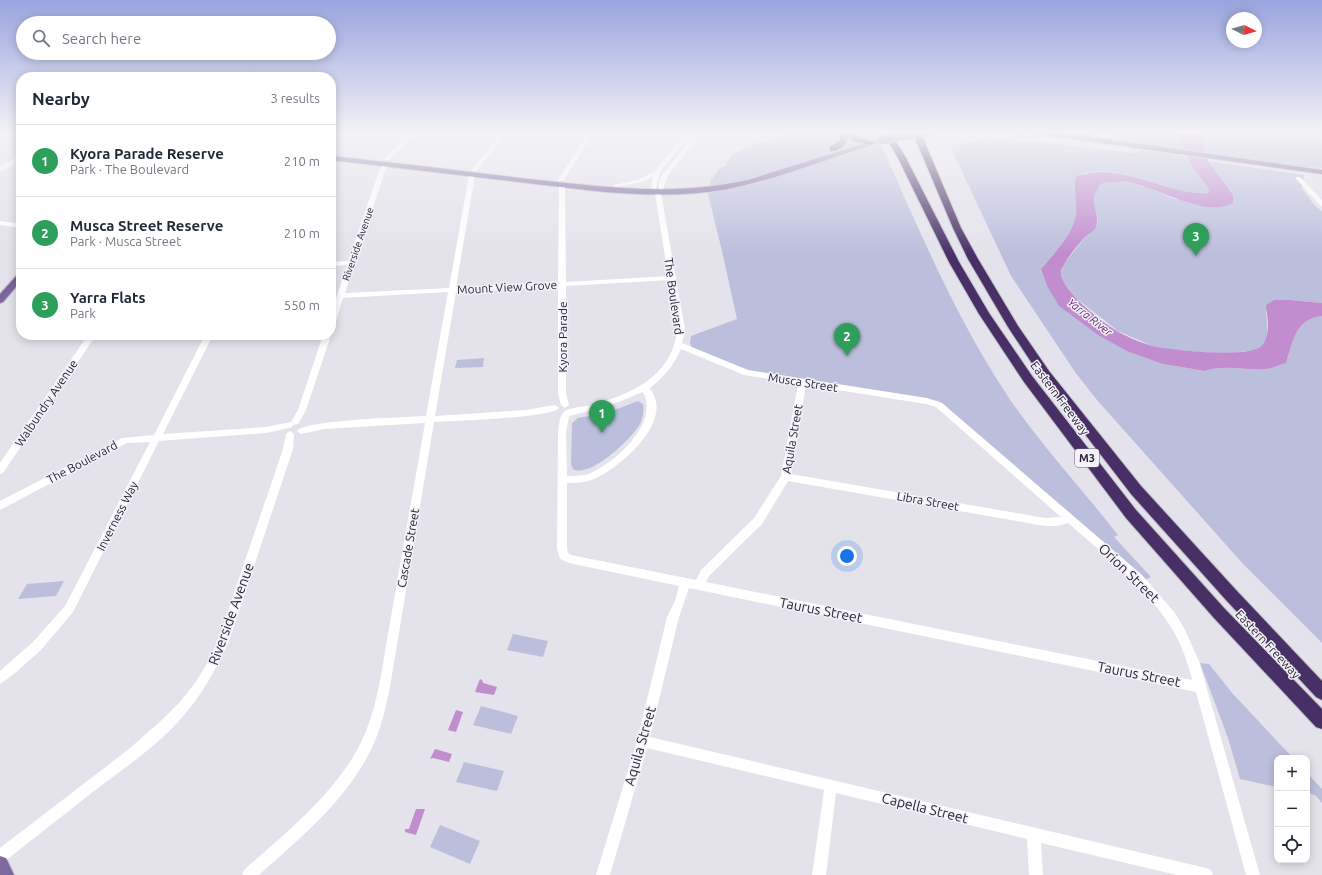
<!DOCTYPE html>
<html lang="en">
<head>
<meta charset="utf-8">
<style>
	body { margin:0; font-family:Ubuntu,sans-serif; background:#f2f2f3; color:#1f2937 }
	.controls { position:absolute; right:12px; bottom:12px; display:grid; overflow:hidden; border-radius:8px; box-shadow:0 2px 10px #0003 }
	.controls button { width:36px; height:36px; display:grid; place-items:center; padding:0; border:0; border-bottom:1px solid #e0e1e3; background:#fff; color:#1f2937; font:20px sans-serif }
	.compass { position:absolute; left:1226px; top:12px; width:36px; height:36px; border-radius:50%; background:#fff; box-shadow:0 2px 10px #0003; rotate:95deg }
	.you { position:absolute; left:847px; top:556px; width:14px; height:14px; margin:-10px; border:3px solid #fff; border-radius:50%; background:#1a73e8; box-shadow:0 0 0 6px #1a73e833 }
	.badge { display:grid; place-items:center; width:26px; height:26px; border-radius:50%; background:#43804a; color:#fff; font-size:13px; font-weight:700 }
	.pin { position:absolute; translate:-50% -33px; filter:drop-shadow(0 1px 2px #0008) }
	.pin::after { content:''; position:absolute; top:21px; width:14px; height:12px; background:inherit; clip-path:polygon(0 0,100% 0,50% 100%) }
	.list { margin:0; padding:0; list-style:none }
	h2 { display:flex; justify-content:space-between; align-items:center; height:52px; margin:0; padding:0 16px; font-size:17px }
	h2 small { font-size:13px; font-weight:400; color:#747a83 }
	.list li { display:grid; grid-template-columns:26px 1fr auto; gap:12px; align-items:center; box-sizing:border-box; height:72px; padding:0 16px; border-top:1px solid #e0e1e3 }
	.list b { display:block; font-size:15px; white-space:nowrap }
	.list p { margin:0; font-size:13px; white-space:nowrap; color:#747a83 }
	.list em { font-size:13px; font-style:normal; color:#747a83 }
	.icon { flex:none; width:22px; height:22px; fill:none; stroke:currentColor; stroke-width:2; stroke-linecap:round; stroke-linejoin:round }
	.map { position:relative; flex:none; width:1322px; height:875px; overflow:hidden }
	.search { position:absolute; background:#fff; box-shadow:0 2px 10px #0003; left:16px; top:16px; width:320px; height:44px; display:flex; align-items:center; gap:10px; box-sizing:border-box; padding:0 14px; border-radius:22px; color:#747a83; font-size:15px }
	.panel { position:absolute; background:#fff; box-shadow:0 2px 10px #0003; left:16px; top:72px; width:320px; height:268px; border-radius:16px }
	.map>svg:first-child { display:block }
	.green { fill:#bcbfdc }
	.water { fill:#c18dce }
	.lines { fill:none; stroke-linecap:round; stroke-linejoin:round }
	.primary-casing { stroke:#c0bdc4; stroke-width:2 }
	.motorway-casing { stroke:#c0bdc4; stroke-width:2 }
	.minor { fill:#fff; fill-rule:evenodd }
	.tertiary { fill:#fff; fill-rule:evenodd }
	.primary { fill:#7e699f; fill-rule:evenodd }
	.motorway { fill:#483066; fill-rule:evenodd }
	.tram { stroke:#675d77; stroke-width:1 }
	.primary-bridge-casing { stroke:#c0bdc4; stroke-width:9; stroke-linecap:butt }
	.primary-bridge { stroke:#7e699f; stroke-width:8 }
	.labels { text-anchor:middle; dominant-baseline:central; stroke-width:3; stroke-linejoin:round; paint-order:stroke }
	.far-street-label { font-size:10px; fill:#2c233c; stroke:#f3f2f8 }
	.far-water-label { font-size:11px; font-style:italic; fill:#642074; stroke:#f3f2f8 }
	.shield { fill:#f3f2f8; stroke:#686174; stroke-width:1 }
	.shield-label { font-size:11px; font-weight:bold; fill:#2c233c }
	.street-label { font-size:12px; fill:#2c233c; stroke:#f3f2f8 }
	.near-street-label { font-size:14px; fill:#2c233c; stroke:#f3f2f8 }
</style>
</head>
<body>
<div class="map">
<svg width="1322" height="875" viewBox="0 0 1322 875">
	<rect width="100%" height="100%" fill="#e4e2eb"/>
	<path class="green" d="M816 131H871L882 147C921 234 956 318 1009 398 1042 446 1082 489 1118 535L1114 537 1151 577 1145 580 943 404 938 401 749 371 692 348 690 343 691 336 737 319 722 251 708 194 711 180 721 167H725L732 154 755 144 789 134Z
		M1113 131H1322V168L1275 164 1115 140Z
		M987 139 1048 143 1135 153 1142 150 1188 157C1193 167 1208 184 1209 193 1168 196 1127 164 1086 173 1082 174 1078 180 1075 183 1074 193 1077 204 1076 214 1074 233 1053 255 1041 269L1047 286 1163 364 1205 371C1223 364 1246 371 1265 369 1272 369 1280 365 1286 363 1293 342 1295 319 1322 316V643L1244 565 1097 400 1075 372 1011 276 950 146Z
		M1208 161 1304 175 1302 188 1315 206 1322 211V303L1290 300H1274L1266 312 1268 335 1264 345 1255 350 1226 354 1177 350 1157 348 1118 331 1072 295 1062 282 1061 272 1064 264 1085 237 1095 229 1098 221 1093 204 1094 194 1099 185 1107 182H1127L1149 188 1172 198 1216 207 1233 195Z
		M484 358 483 367 455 368 457 360Z
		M638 401 643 404C644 409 643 417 641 422 634 437 590 479 573 469L571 464 572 423 578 418 609 412Z
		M64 581 56 596 18 599 27 584Z
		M513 634 548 641 543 657 507 650Z
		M1200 663 1209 664 1233 694 1293 758H1277V787L1240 779 1228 738Z
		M481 706 518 716 511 734 473 725Z
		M464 762 504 771 497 791 456 782Z
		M1307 773 1322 789V803L1315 795 1307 793Z
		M440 825 480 841 470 864 430 847Z"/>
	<path class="water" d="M1180 131H1199L1208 161 1233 195V203C1207 219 1155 186 1127 182 1123 181 1119 182 1115 182 1110 182 1104 182 1100 185 1098 186 1098 188 1097 190 1088 204 1101 214 1096 227 1094 232 1089 233 1085 237 1079 243 1063 263 1061 271 1058 289 1102 322 1117 331 1129 338 1148 346 1162 348 1181 350 1255 360 1264 343 1271 331 1267 318 1266 305L1274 300H1290L1322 303V316C1295 319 1293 342 1286 363 1280 365 1272 369 1265 369 1246 371 1223 364 1205 371L1163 364 1127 351 1098 335 1059 306 1047 286 1041 269C1053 255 1074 233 1076 214 1077 202 1073 189 1076 177 1120 159 1164 196 1209 193 1208 185 1201 179 1196 172 1188 159 1182 146 1180 131Z
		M480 679 482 680 483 683 497 687 494 695 475 692Z
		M456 710 463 712 456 732 448 730Z
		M435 749 452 754 449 762 433 758 430 759Z
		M416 809H425L416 835 405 832V829H409Z"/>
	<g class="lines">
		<g class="primary-casing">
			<path id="primary" d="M1027 131 1064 133 1322 170V174L1030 133Z
				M882 138 885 140 884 141C832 157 781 178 728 189 684 197 639 195 595 191L331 160V156C397 163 462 171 528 179 606 187 670 197 748 180Z
				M21 273V281L3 302 0 303V294L18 274Z
				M0 856 6 858 14 875H0Z"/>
		</g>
		<g class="motorway-casing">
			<path id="motorway" d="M840 131H851L858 137 875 143 871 145 852 141 848 137C846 145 839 152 830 151V147L840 140Z
				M882 131H890L906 158 959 262 989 313 1032 376 1136 510 1224 608 1322 709V729L1316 727 1214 618 1126 518 1024 382 979 314 949 262 898 158Z
				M912 131H920L961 228 978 259 1018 326 1049 371 1141 486 1236 590 1322 681V700L1316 697 1226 600 1131 494 1041 377 1008 327 968 259 953 228Z"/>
		</g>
		<path class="minor" d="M412 131H418L389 160H385V158Z
			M502 131H508L476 171H472V169Z
			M589 131H595L563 181H559L558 180Z
			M687 131H693L660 172 656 189 651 188 653 176 642 182 614 187V185L638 180 655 171Z
			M698 131H704L668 175 663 189H659V181L662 175Z
			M386 162 389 164 385 171 345 293 449 288 469 175 472 173 475 175 456 287 558 282 559 185 562 183 565 185 566 282 668 276 655 193 658 191 661 193 685 330 682 343 748 370 927 398 942 403 1142 575 1175 613 1184 628 1199 661 1260 875H1246L1196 692 689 588 679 617 650 737 1206 868 1211 870 1213 875H1177L1041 843 1043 875H1029L1027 839 836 793 826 875H812L824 790 647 748 610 875H596L637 741 667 617 675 601 679 586 569 563 560 559 557 549 558 433C559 426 559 415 565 411 569 408 586 406 592 405 631 394 671 377 677 332 678 321 671 293 669 280L566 286V393L569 405 565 408 561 405 558 393V286L456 292 435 416 526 410 555 405 559 408C552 418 452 421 434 422L390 687C386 706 382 725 374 743 350 798 302 836 259 875H242L244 870C283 835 325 802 353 757 379 716 382 663 391 617 402 552 414 487 425 423L324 429 301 434 297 431C304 420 407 417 426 416L448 292 343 298 335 324 331 326V313L347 265 331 266V262L348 261 379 171 384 163ZM681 349 744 375 798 384 781 476 754 518 701 570 696 580 571 555 568 553 567 549V483C576 483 585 483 594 479 618 469 666 428 655 398 654 395 651 391 650 388 664 377 674 365 681 349ZM806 385 926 404 936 407 1061 517 1045 518 791 474ZM643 392C660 423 615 463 588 474 582 476 574 476 567 476L566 433 569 416 608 406ZM788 481 1045 526H1057L1068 523C1102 553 1141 582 1167 621 1179 638 1187 659 1192 680L706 582 709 576 762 524Z
			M1296 177H1300L1322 200V206L1320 205 1296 179Z
			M0 221 21 224V228L0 225Z
			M88 335H96L3 473 0 474V463Z
			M205 335H213L163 434 266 427 291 422 298 410 323 335H331L306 410 298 424 293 425 292 427 289 428 266 433 159 441 73 612 41 650 14 674 0 684V671L33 642 65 606 150 442 127 443 0 510V501L122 438 154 435Z
			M290 431 294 434 293 449 229 641C218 665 206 688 189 709 164 741 130 764 98 788 67 812 36 837 5 861L0 863V848L129 749 164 718 180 702 195 683 208 662 218 640 283 449 286 434Z"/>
		<path class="tertiary" d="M18 156H21V161L0 172V167Z"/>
		<use href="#primary" class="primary"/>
		<use href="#motorway" class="motorway"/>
		<path class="tram" d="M0 298 21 273"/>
		<g class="primary-bridge-casing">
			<path id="primary-bridge" d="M882 140 933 131"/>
		</g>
		<use href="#primary-bridge" class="primary-bridge"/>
	</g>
	<linearGradient id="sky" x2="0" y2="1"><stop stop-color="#98a4de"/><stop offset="0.52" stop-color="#f3f2f6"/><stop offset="1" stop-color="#f3f2f6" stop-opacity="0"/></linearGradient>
	<rect width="1322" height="254" fill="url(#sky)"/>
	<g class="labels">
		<g class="far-street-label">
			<text transform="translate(358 244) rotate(-71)">Riverside Avenue</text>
		</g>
		<g class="far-water-label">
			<text transform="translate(1090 317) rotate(38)">Yarra River</text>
		</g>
		<rect class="shield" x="1075" y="449" width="24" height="18" rx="3"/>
		<g class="shield-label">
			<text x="1087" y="458">M3</text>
		</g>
		<g class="street-label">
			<text transform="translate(507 287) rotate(-3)">Mount View Grove</text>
			<text transform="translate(674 296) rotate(82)">The Boulevard</text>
			<text transform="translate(562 337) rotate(-90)">Kyora Parade</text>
			<text transform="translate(803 382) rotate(9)">Musca Street</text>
			<text transform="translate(1060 398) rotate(53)">Eastern Freeway</text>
			<text transform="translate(46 403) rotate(-56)">Walbundry Avenue</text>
			<text transform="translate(792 439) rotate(-80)">Aquila Street</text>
			<text transform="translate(82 462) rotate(-28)">The Boulevard</text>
			<text transform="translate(928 501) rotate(10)">Libra Street</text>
			<text transform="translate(117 516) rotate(-63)">Inverness Way</text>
			<text transform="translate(408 548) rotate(-80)">Cascade Street</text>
			<text transform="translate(1268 644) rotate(47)">Eastern Freeway</text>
		</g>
		<g class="near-street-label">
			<text transform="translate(1129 573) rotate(44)">Orion Street</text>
			<text transform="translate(821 610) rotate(11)">Taurus Street</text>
			<text transform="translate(231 614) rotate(-70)">Riverside Avenue</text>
			<text transform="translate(1139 674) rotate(11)">Taurus Street</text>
			<text transform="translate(640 746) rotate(-74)">Aquila Street</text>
			<text transform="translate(925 808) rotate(14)">Capella Street</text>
		</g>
	</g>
</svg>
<div class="controls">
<button>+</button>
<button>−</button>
<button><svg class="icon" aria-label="locate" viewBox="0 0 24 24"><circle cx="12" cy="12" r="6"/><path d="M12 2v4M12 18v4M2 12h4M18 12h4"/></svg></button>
</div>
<svg class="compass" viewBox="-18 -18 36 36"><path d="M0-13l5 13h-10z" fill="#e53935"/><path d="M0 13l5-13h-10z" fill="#747a83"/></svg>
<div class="you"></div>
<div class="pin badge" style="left:602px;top:433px;background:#2e9e5b">1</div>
<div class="pin badge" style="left:847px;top:356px;background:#2e9e5b">2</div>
<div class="pin badge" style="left:1196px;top:256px;background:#2e9e5b">3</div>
<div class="search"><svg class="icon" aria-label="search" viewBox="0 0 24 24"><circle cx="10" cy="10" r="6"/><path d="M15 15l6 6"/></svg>Search here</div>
<section class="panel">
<h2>Nearby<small>3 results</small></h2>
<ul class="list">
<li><span class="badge" style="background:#2e9e5b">1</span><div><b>Kyora Parade Reserve</b><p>Park · The Boulevard</p></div><em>210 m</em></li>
<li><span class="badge" style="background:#2e9e5b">2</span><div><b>Musca Street Reserve</b><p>Park · Musca Street</p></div><em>210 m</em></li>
<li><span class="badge" style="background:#2e9e5b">3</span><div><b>Yarra Flats</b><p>Park</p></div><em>550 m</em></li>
</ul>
</section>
</div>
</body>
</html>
